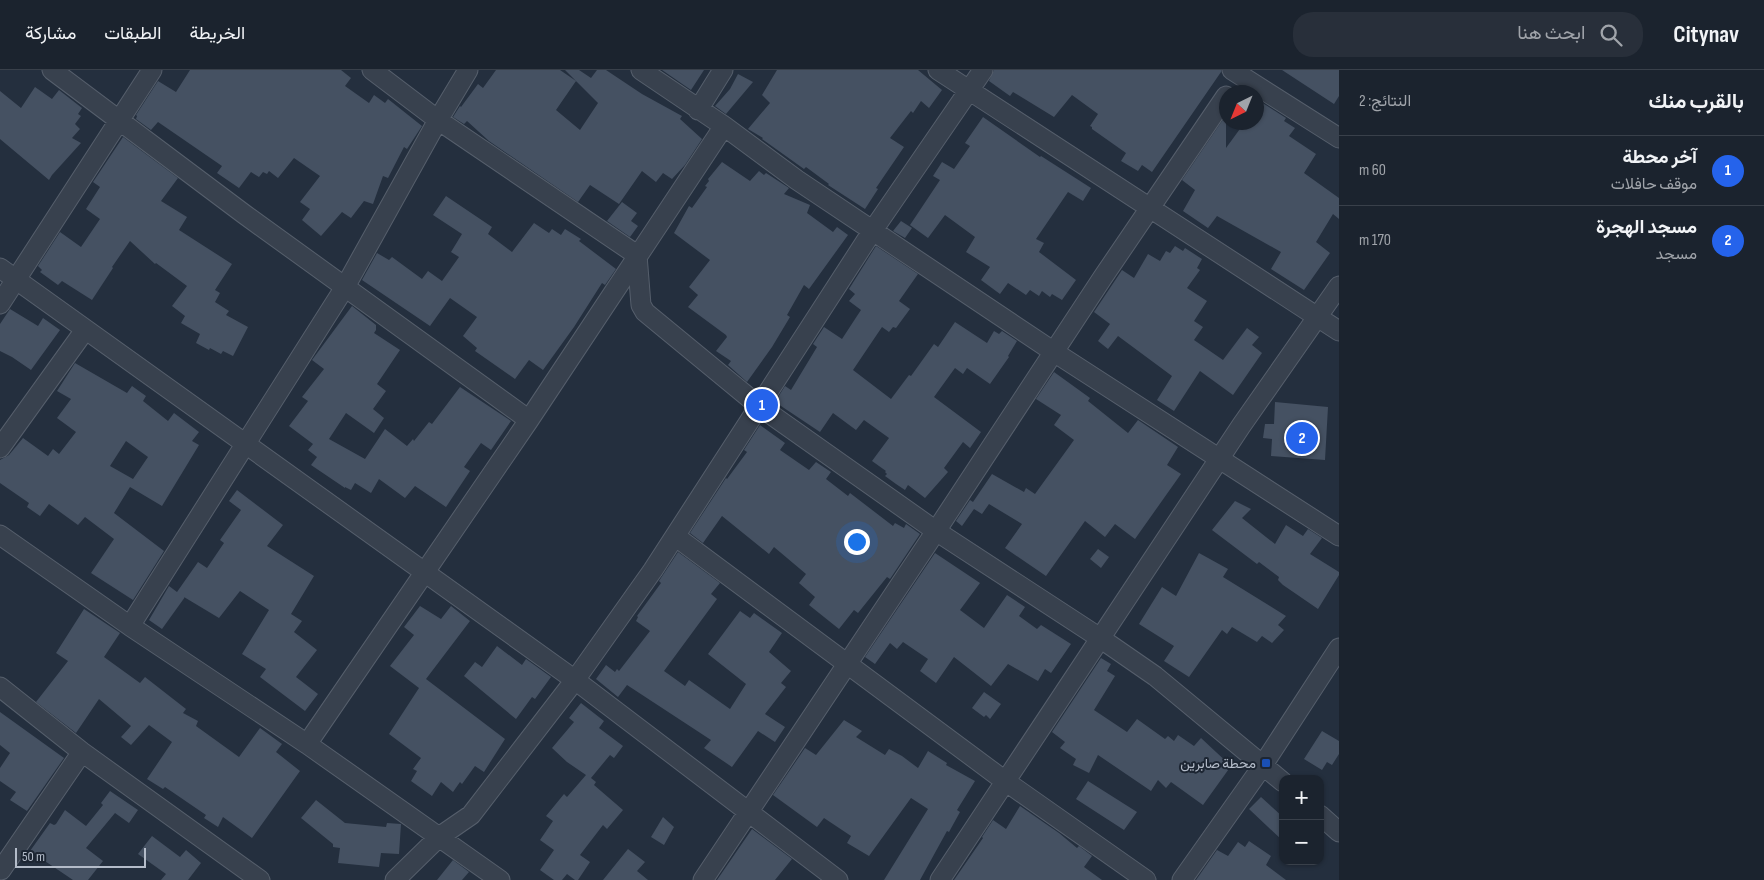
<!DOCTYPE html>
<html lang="ar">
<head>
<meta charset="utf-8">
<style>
	body { margin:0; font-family:"Sofia Sans Condensed",Vazirmatn,sans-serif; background:#282f3a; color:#f1f3f6; direction:rtl }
	.controls { position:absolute; right:15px; bottom:15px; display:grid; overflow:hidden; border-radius:10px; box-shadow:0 1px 4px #0004 }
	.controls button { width:45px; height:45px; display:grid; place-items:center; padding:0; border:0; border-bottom:1px solid #39404a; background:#1b232e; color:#f1f3f6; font:25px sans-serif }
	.compass { position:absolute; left:1219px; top:15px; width:45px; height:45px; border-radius:50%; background:#1b232e; box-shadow:0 1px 4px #0004; rotate:223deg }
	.scale { position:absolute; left:15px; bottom:12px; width:131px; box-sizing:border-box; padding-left:5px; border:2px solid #b4bcc9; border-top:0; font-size:14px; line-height:18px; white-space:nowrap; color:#b4bcc9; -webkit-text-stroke:4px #1d2633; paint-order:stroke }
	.you { position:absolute; left:856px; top:471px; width:18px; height:18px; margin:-12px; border:4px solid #fff; border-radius:50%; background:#1a73e8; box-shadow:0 0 0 8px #1a73e833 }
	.badge { display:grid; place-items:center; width:32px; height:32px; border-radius:50%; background:#2563eb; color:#fff; font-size:16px; font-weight:700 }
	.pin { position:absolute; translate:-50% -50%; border:2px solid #fff; box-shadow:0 1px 5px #0006 }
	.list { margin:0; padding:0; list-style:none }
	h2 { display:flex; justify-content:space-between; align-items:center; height:65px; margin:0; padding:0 20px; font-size:21px }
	h2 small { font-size:16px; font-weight:400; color:#a0a4aa }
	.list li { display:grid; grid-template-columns:32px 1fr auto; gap:15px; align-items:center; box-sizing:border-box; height:70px; padding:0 20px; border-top:1px solid #39404a }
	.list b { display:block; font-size:19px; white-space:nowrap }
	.list p { margin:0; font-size:16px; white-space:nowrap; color:#a0a4aa }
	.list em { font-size:16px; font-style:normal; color:#a0a4aa }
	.icon { flex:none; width:28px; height:28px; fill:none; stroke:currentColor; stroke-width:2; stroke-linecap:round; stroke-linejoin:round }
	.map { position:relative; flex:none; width:1339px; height:810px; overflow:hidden; direction:ltr }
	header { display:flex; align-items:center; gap:30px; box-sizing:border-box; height:70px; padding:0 25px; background:#1b232e; border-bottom:1px solid #39404a }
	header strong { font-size:24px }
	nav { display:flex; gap:28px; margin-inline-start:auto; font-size:18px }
	.search { width:350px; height:45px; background:#282f3a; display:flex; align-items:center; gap:12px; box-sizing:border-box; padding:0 18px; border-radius:20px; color:#a0a4aa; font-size:19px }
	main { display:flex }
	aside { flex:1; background:#1b232e }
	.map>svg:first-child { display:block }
	.building { fill:#455162; fill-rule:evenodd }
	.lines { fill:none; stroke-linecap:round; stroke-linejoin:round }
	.minor-casing { stroke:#565f6c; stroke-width:21 }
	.minor { stroke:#38414e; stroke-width:19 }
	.transit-dot { fill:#1a4fb4; stroke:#1d2633; stroke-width:2 }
	.labels { text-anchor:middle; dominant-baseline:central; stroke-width:4; stroke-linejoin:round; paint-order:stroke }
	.poi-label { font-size:14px; fill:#b4bcc9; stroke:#1d2633; text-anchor:end }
</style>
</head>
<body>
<header>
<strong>Citynav</strong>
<div class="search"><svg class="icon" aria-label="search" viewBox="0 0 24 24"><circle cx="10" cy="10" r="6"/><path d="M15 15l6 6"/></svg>ابحث هنا</div>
<nav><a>الخريطة</a><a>الطبقات</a><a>مشاركة</a></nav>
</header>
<main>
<aside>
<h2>بالقرب منك<small>النتائج: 2</small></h2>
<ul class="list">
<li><span class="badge">1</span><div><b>آخر محطة</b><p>موقف حافلات</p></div><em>60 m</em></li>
<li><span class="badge">2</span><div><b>مسجد الهجرة</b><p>مسجد</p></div><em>170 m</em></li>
</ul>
</aside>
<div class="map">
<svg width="1339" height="810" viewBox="0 0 1339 810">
	<rect width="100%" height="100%" fill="#242f3e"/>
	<path class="building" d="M190 0H341L351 8 345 16 369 33 374 25 385 33 388 29 422 56 407 79 404 77 388 108 383 106 373 134 364 131 351 148 342 142 321 166 302 150 310 139 300 132 320 106 294 88 278 108 269 101 267 104 263 102 259 107 251 102 239 118 217 103 222 96 158 52 151 60 136 49 137 46 136 45 158 11 176 22Z
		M496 0H560L576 11 556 40 580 60 598 33 565 0H579L591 8 597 0H606L642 24 682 46 680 49 702 69 685 95 672 109 663 103 656 112 642 101 619 134 590 115 578 132 489 71 467 51 464 54 453 47 460 36 461 37 478 14 483 18Z
		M662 0H704L691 20Z
		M777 0H918L942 20 929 38 921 31 913 43 911 41 890 68 904 77 876 118 878 119 865 139 828 115 829 114 806 97 804 99 762 69 763 68 748 59 770 33 762 25Z
		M994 0H1221V2L1152 102 1142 95 1138 101 1121 91 1126 83 1092 59V57L1090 56 1098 44 1072 25 1054 47 1013 22 1010 26 989 11Z
		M1282 0H1339V26L1334 34Z
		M738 4 753 12 726 44 715 36 730 19Z
		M35 17 52 29 59 20 82 38 78 44 81 46 75 54 80 59 72 68 81 73 52 105 49 110 0 69V21L21 38Z
		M1261 32 1286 48 1284 51 1295 58 1289 66 1316 84 1304 103 1339 128V149L1333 144 1316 172 1330 183 1304 220 1271 199 1281 182 1217 146 1208 158 1183 141 1195 120 1182 110 1226 45V78L1245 52H1256V37Z
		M983 47 1040 87 1041 86 1091 118 1083 131 1068 122 1036 169 1044 173 1039 182 1076 210 1062 230 1052 224 1050 227 1042 221 1039 226 1030 220 1026 225 1008 213 1000 224 981 210 990 197 966 182 975 167 945 145 928 168 910 155 940 110 933 106 942 92 954 99 970 76 965 73Z
		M123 67 178 108 161 131 187 147 179 160 232 194 215 220 220 223 215 232 229 241 226 245 248 257 233 286 223 281 221 284 210 278 209 280 196 273 200 264 181 253 185 246 172 236 187 216 156 193 155 194 130 171 112 197 113 198 92 230 62 211 58 215 40 202 42 200 38 196 60 162 81 177 100 149 86 139 100 117 93 112Z
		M722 92 750 111 759 101 764 105 766 103 789 118 784 124 810 135 807 143 833 162 837 157 848 165 809 219 804 215 787 245 790 247 772 277 747 312 728 295 731 291 716 281 727 267 726 265 688 237 698 225 689 217 710 190 674 163 689 136 692 138 707 117 705 116 709 111 708 109Z
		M446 126 492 157 488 164 512 182 534 153 549 163 552 159 561 165 565 159 581 169 579 171 616 199 605 215 602 213 574 257 543 300 529 290 515 309 475 281 477 278 463 266 477 247 450 228 430 256 362 210 377 183 389 190 392 187 422 209 428 201 442 211 459 187 451 182 462 164 433 145Z
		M622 132 637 143 631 151 638 156 630 167 607 151Z
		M901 151 912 158 905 168 893 161Z
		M876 176 918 204 899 231 910 239 896 258 893 257 889 262 882 257 853 300 891 329 909 305 911 306 934 274 938 277 955 252 987 273 994 261 999 264 1002 261 1017 271 1008 286 1009 287 990 314 967 298 963 304 955 298 934 327 981 362 970 378 963 372 944 398 948 402 925 428 908 415 905 420 896 414 885 406 887 404 885 402 886 401 872 391 889 368 864 350 856 360 833 343 820 362 775 332 785 316 791 320 817 277 813 274 824 257 842 269 857 246 861 240 849 231 855 224 849 219Z
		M1175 176 1183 181 1185 178 1202 189 1197 198 1200 200 1187 218 1207 231 1194 251 1203 257 1194 270 1223 290 1247 258 1259 267 1252 275 1262 283 1233 325 1200 301 1174 341 1157 330 1172 306 1118 266 1108 279 1098 271 1110 254 1094 242 1122 200 1134 208 1148 184 1160 191 1166 181 1170 183Z
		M352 236 376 255V260L374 263 400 280 377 314 386 321 373 339 384 348 374 363 346 343 329 369 365 389 385 359 407 376 413 369 414 371 429 352 432 354 460 317 511 351 491 380 481 373 464 397 470 401 446 437 415 416 405 428 379 409 371 423 355 413 351 420 345 417V418L311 395 317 387 308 380 313 374 289 356 308 331 302 327 324 299 312 290Z
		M10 239 38 256 43 248 60 260 31 300 12 287 0 281V254Z
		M75 293 127 323 132 316 146 326 143 331 168 351 174 343 199 362 192 371 199 375 162 436 130 417 114 443 164 481 133 530 91 503 114 469 85 447 78 455 49 434 40 446 27 437 29 433 0 413V390L9 385 23 368 48 386 53 379 59 384 76 362 57 348 71 329 57 321ZM126 371 148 387 133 409 110 396Z
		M1054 302 1090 328 1088 331 1128 363 1138 350 1178 377 1167 395 1181 404 1135 469 1115 454 1105 467 1085 451 1046 506 1005 478 1022 454 989 434 982 444 974 439 962 456 956 451 970 430 973 432 992 404 1024 422 1026 418 1035 424 1074 370 1054 355 1061 345 1036 329Z
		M1275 332 1328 337 1325 390 1271 386 1272 369 1263 368 1265 354H1274Z
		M760 355 785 373 780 380 809 400 816 392 831 402 826 409 848 426 850 423 893 456 895 453 904 458 906 454 920 464 890 509 887 507 858 543 854 540 839 559 809 535 815 527 799 513 806 504 774 477 769 484 722 446 703 473 690 463 726 408 727 409 747 382 744 380Z
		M237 420 283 455 267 476 314 506 291 544 302 551 294 562 317 580 296 607 318 624 305 641 260 607 266 599 242 584 269 540 240 521 219 548 184 527H185L162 559 149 550 169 516 177 522 198 492 207 498 224 473 220 470 241 440 229 431Z
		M1235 431 1251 439 1242 448 1275 474 1286 455 1303 466 1308 459 1322 468 1310 484 1339 502V505L1318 539 1283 515 1278 510 1279 507 1259 492 1257 494 1212 460Z
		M1098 479 1109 487 1101 498 1090 489Z
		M678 482 720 513 711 524 717 529 664 601 685 616 689 610 730 639 746 614 708 584 740 541 750 548 754 543 782 563 769 582 791 601 781 613 786 617 765 644 785 657 775 672 758 661 732 697 704 678 711 670 627 615 618 627 596 609 606 595 615 602 617 599 619 601 650 561 636 551 638 547 637 546 661 513 659 511Z
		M935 483 980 513 960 540 984 558 1007 525 1025 537 1019 546 1037 559 1041 555 1071 574 1051 603 1045 599 1038 611 1008 594 991 616 954 587 936 613 920 601 928 589 903 572 897 579 890 573 875 594 865 587Z
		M1199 483 1228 499 1223 507 1286 546 1278 555 1284 560 1272 573 1262 566 1257 572 1232 557 1227 564 1222 560 1189 607 1164 591 1174 576 1139 554 1162 517 1176 526Z
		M420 536 441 549 451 536 470 551 426 609 505 669 484 702 475 696 462 714 460 712 453 722 441 712 432 726 411 711 417 701 413 699 421 688 389 664 419 618 390 596 414 565 404 557Z
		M84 539 120 563 104 587 140 613 145 607 186 639 183 643 198 651 196 656 239 687 260 658 282 674 276 682 300 701 252 768 223 747 218 757 204 748 206 745 165 717 163 719 147 709 172 672 149 655 131 675 121 667 131 656 99 629 76 663 36 632 68 591 56 583Z
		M497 576 522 595 526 589 551 607 535 629 532 627 516 649 464 606 475 592 482 597Z
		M1101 588 1111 594 1107 601 1115 606 1094 640 1127 662 1137 649 1165 669 1168 666 1174 671 1178 665 1194 676 1201 668 1231 696 1203 735 1171 712 1166 718 1158 710 1151 721 1098 685 1089 703 1073 695 1076 689 1060 678 1065 672 1052 662Z
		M984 622 1001 634 990 649 986 645 984 647 972 638Z
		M581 633 604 651 599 658 623 676 614 688 610 685 591 708 596 712 594 715 623 740 607 759 603 755 580 785 590 792 578 810H575L567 804 562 810H554L540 800 554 780 540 770 553 751 546 746 564 724 567 727 586 705 567 692 552 678 574 652 569 648Z
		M0 642 64 688 27 741 10 730 16 722 0 711V698L10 683 0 675Z
		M844 650 862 661 856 667 885 685 889 679 902 686 918 698 928 681 947 693 946 695 975 711 957 740 960 742 949 762 947 761 920 810H884L928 739 911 728 869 786 847 773 851 766 824 748 817 757 773 725 805 678 816 685Z
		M1322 661 1339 671V684L1332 695 1327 692 1322 700 1304 689Z
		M1088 711 1137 742 1124 760 1076 729Z
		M110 721 138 740 129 753 115 743 86 778 103 791 88 810H73L30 781 50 753 54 755 56 754 65 740 86 756 103 735 101 733Z
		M1261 727 1283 747V771L1249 739Z
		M316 730 345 753 386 757 387 753 401 754 399 784 381 783 379 797 338 793 340 778 333 777V774L301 748Z
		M1020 736 1059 763 1077 778 1079 776 1092 786 1084 797 1102 810H954L983 768 982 767 993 750 1006 759Z
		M663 747 674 757 664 775 651 767Z
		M752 759 792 789 775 810H717Z
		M152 766 180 787 186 780 201 793 188 810H161L166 804 138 784Z
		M1249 771 1271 786 1266 795 1286 810H1196L1217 780 1228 786 1238 772 1245 777Z
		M628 779 645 792 637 801 648 810H603Z
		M453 790 469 802 462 810H437Z"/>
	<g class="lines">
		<g class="minor-casing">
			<path id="minor" d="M52 0 244 144 529 350
				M372 0 438 50 637 185 641 235 645 242 759 336 936 461 1100 568 1155 606 1283 712
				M641 0 724 56 797 110 1054 282 1339 466
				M938 0 1339 261
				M1232 0 1339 68
				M698 40 723 0
				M0 198 575 610 838 810
				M0 234 152 0
				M0 378 85 260
				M0 465 130 556 307 674 500 810
				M675 466 1005 711 1146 810
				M130 556 345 217 438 50 468 0
				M0 617 82 682 260 810
				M307 674 529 350 724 56
				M1320 745 1339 762
				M1 800 82 682
				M395 810 439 767 471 745 575 610 653 500 873 160 983 0
				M703 810 936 461 1103 207 1226 26
				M940 810 1241 356 1339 216
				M1182 810 1259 701 1339 578"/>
		</g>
		<use href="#minor" class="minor"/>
	</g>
	<rect class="transit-dot" x="1261" y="688" width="10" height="10" rx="2.5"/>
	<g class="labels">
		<g class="poi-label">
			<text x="1256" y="693">محطة صابرين</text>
		</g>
	</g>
</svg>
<div class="controls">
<button>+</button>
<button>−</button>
</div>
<svg class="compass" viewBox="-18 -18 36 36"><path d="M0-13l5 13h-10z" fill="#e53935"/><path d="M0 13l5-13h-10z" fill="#a0a4aa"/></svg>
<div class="scale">50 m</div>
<div class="you"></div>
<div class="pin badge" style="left:762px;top:335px">1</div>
<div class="pin badge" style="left:1302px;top:368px">2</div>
</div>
</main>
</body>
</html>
